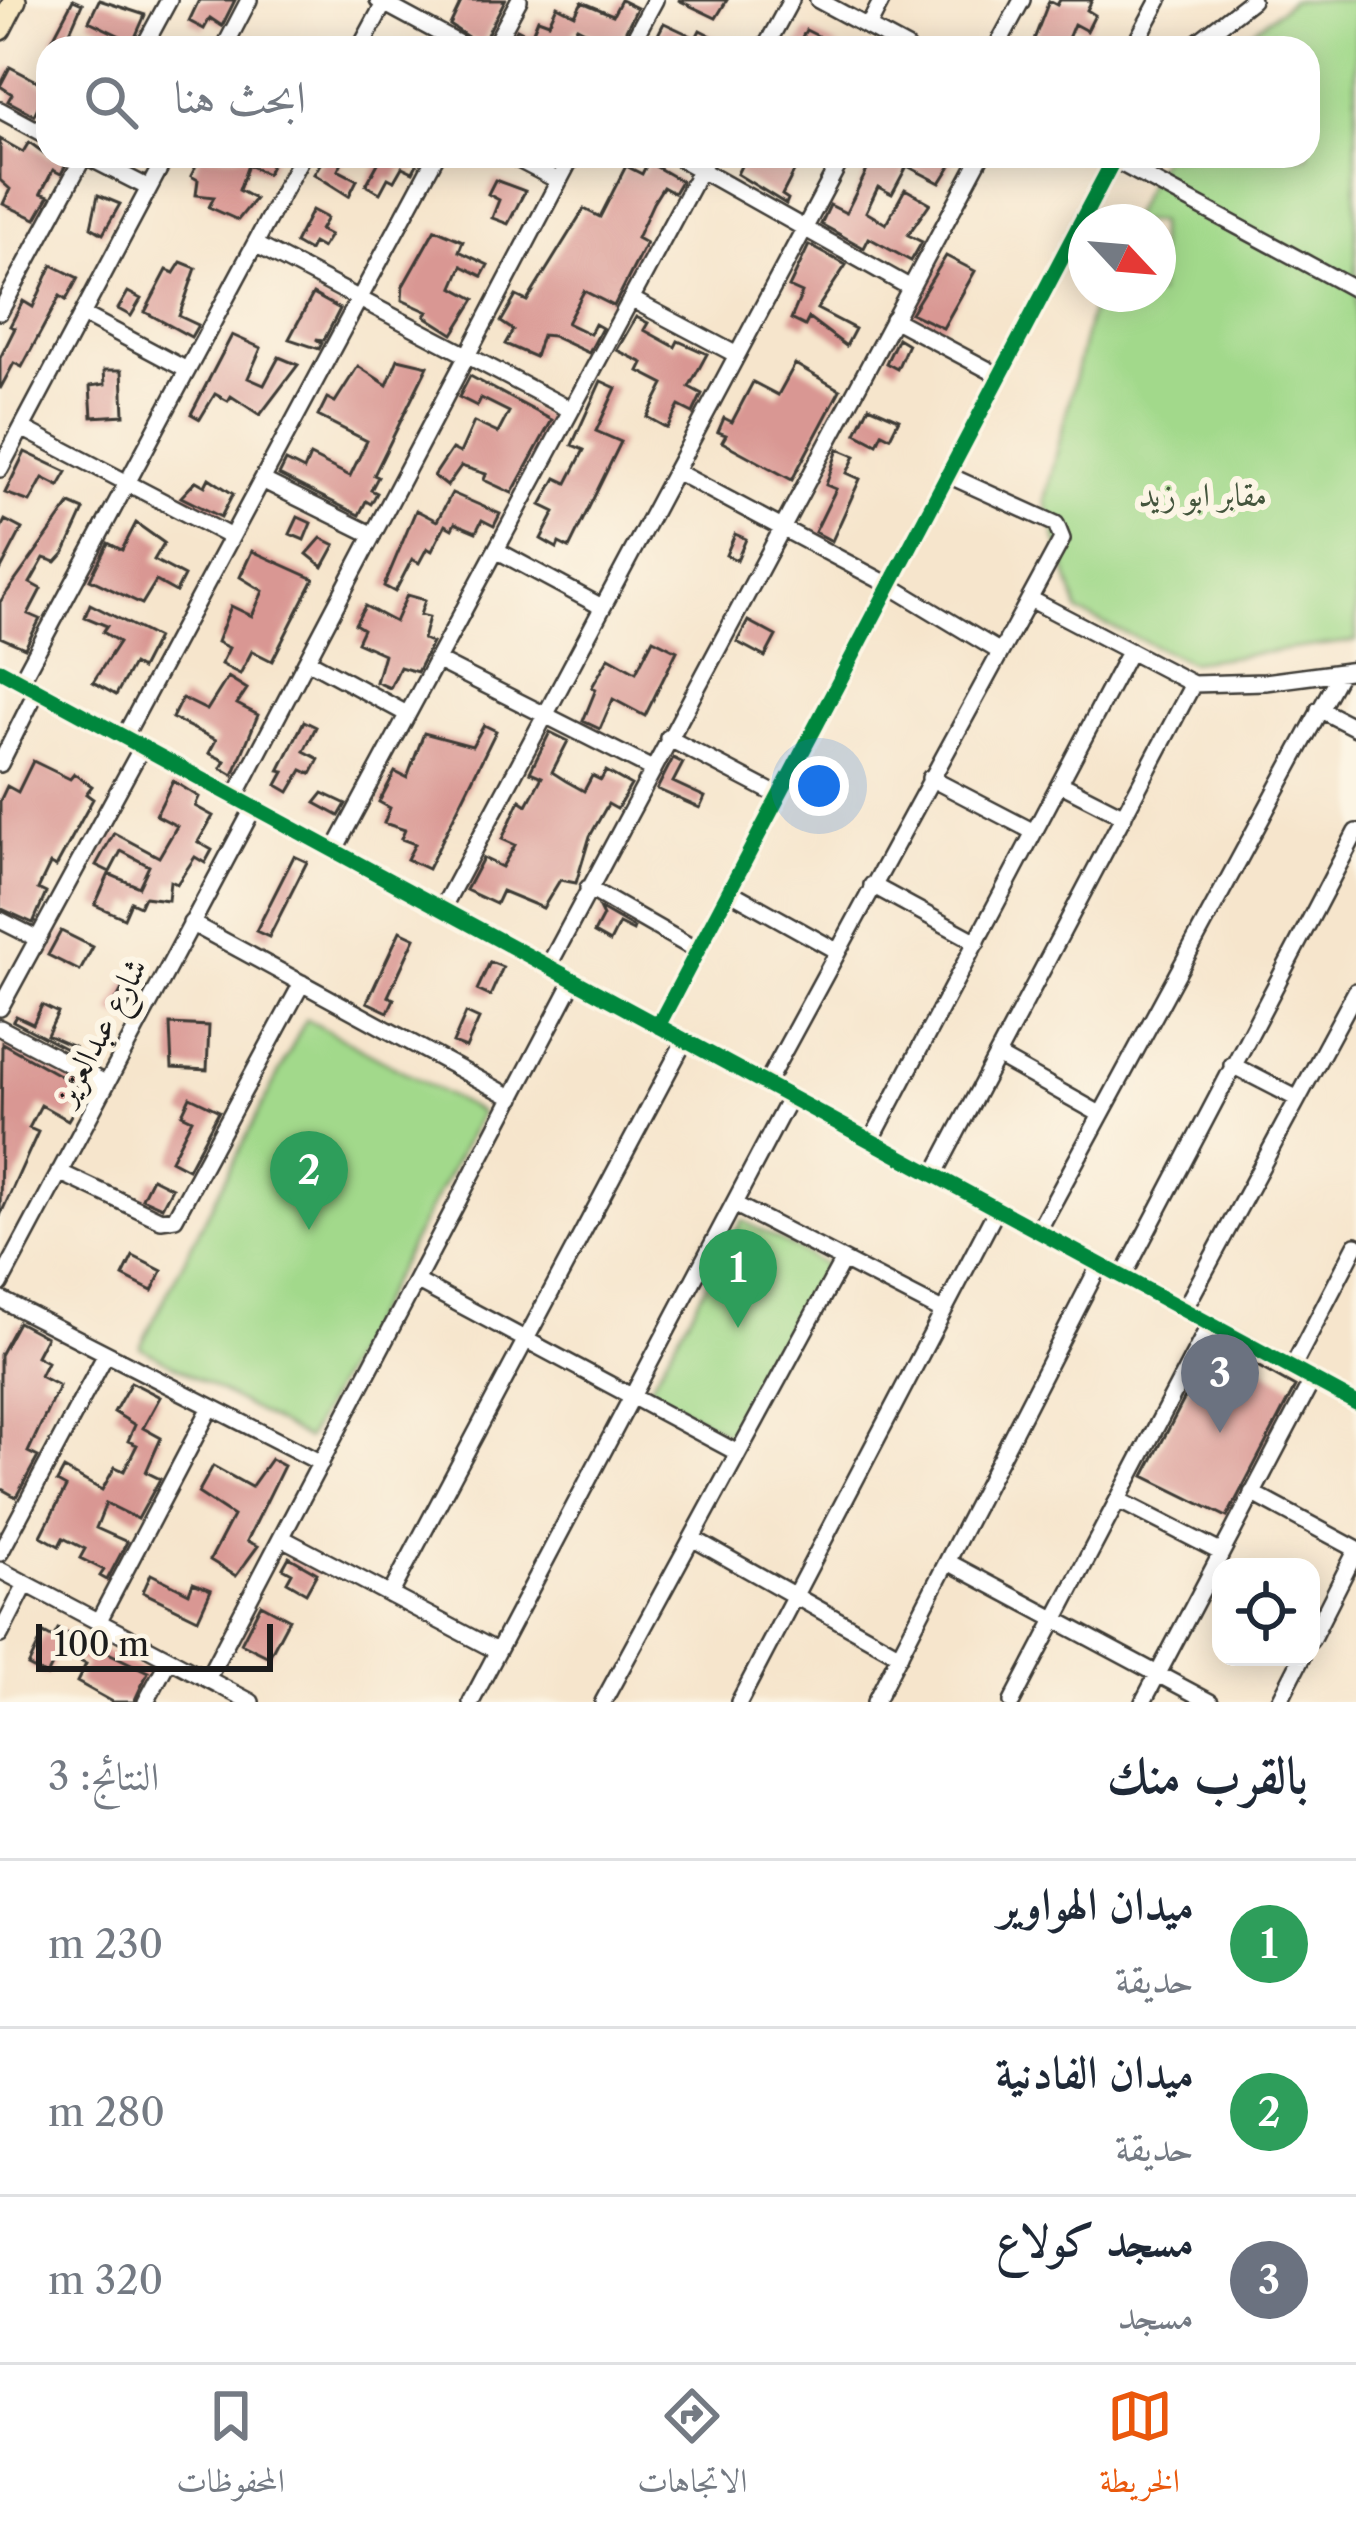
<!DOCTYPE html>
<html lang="ar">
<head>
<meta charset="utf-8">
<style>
	body { margin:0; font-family:"Libre Caslon Text",Amiri,serif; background:#f6f6f7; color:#1f2937; direction:rtl }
	.controls { position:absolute; right:36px; bottom:36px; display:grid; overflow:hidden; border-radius:24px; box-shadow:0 6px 30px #0003 }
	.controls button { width:108px; height:108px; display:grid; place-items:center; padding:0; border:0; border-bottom:3px solid #e0e1e3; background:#fff; color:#1f2937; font:60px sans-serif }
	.compass { position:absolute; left:1068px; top:204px; width:108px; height:108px; border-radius:50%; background:#fff; box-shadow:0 6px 30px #0003; rotate:116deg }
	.scale { position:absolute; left:36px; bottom:30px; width:237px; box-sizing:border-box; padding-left:12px; border:6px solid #1c1c1c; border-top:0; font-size:33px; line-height:42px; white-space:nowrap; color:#1c1c1c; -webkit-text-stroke:9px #fcf5e5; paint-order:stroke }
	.you { position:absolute; left:819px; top:786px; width:42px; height:42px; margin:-30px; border:9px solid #fff; border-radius:50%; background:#1a73e8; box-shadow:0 0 0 18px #1a73e833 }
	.badge { display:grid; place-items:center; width:78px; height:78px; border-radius:50%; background:#ea580c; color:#fff; font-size:39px; font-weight:700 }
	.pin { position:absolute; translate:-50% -99px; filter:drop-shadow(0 3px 6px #0008) }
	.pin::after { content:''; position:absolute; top:63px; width:42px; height:36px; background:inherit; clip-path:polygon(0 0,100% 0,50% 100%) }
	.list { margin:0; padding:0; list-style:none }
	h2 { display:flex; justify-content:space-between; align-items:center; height:156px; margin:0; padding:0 48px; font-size:51px }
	h2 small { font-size:39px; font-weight:400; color:#747a83 }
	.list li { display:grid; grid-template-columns:78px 1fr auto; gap:36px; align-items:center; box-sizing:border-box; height:168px; padding:0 48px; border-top:3px solid #e0e1e3 }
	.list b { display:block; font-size:45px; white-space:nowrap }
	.list p { margin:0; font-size:39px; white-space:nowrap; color:#747a83 }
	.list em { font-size:39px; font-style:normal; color:#747a83 }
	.icon { flex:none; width:66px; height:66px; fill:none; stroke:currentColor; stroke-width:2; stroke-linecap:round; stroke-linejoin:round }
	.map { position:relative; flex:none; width:1356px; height:1702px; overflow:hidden; direction:ltr }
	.search { position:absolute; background:#fff; box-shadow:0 6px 30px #0003; left:36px; right:36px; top:36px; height:132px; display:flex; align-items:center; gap:30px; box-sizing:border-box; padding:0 42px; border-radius:36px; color:#747a83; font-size:45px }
	.sheet { height:660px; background:#fff }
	nav { display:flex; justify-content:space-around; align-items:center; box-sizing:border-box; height:168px; border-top:3px solid #e0e1e3; background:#fff; font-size:33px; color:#747a83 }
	nav a { display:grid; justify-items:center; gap:6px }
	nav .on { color:#ea580c }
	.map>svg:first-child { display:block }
	.green { fill:#a2d98b; stroke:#5f7a54; stroke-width:3 }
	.building { fill:#d99793 }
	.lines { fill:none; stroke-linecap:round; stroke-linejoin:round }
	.street-casing { stroke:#3d3a36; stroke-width:20 }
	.secondary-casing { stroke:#3d3a36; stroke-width:26 }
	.street { stroke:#fff; stroke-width:15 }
	.secondary { stroke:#f8e8c3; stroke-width:21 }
	.cycleway-casing { stroke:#fcf5e5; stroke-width:22 }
	.cycleway { stroke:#00873e; stroke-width:15 }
	.labels { text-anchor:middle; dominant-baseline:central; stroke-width:12; stroke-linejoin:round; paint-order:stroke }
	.park-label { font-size:33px; fill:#44553d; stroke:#fcf5e5 }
	.street-label { font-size:33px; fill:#1c1c1c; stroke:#fcf5e5 }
</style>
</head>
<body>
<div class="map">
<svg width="1356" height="1702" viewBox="0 0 1356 1702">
	<rect width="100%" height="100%" fill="#fcf5e5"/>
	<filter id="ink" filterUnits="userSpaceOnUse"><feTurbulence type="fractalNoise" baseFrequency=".00833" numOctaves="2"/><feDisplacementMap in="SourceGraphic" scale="24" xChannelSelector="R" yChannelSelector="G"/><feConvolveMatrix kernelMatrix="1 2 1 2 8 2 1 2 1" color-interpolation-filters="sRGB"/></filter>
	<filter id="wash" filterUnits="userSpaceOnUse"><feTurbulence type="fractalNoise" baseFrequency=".004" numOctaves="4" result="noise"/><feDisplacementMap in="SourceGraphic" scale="48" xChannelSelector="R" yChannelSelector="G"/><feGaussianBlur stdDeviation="2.7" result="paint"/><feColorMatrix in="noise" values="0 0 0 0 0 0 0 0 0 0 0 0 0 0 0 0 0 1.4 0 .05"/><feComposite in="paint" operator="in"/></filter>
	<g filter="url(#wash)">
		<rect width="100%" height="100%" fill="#f6e5cc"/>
		<path class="green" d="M1292 0H1356V641L1190 662 1078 612 1045 501 1095 294H1158V222H1128L1162 156H1308V48H1232Z
			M306 1019 481 1113 307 1439 140 1347Z
			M742 1220 827 1266 733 1437 648 1390Z"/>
		<g id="blocks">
			<path class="building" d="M73 0 82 4 64 45 52 40Z
				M99 0 145 15 133 42 89 21Z
				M199 0H235L222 26 210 18 204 29 189 21Z
				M462 0H505L481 46 450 25Z
				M621 0 637 8 617 48H603L606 42 577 27 564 48 508 46 517 29 531 36 538 19 549 23 557 6 575 15 582 2 613 15Z
				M678 0H727L716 18Z
				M1060 0H1092L1087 10 1095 15 1087 31 1074 24 1064 48H1042L1033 42 1049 1 1057 5Z
				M664 23 696 38 700 30 735 48H651Z
				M806 30 842 48H796Z
				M10 67 48 87V109L39 105 34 115 8 101 12 94 0 86Z
				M0 139 23 152 29 142 48 156 68 161 61 174 53 170 41 193 49 196 36 219 3 204 10 189 0 180Z
				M201 156H275L267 174 248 165 239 190 255 199 238 220 209 207 214 197 196 195 198 180 191 176Z
				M325 156H345L338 170 357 180 349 196 314 174Z
				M382 156H411L419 160 413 172 402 167 394 181 388 178 380 193 366 185Z
				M746 156H802L782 195 788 199 786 204 737 174Z
				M874 156H957L940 183 907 166 892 194 878 187 866 212 886 224 905 189 930 203 908 235 922 242 911 261 869 238 864 248 821 224 830 205 846 213Z
				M648 162 681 181 674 193 663 187 653 203 637 238 646 243 614 306 584 291 567 323 590 334 595 324 602 328 589 353 552 336 542 335 535 357 505 344 513 330 501 322 516 296 527 301 584 209 600 217 626 166 642 174Z
				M495 180 525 191 508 224 492 218 499 200 488 194Z
				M98 195 120 204 103 234 91 227Z
				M312 210 327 218 320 230 330 235 322 248 313 243 309 251 295 243Z
				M435 229 463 241 459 251 488 265 482 276 462 266 453 287 475 299 453 334 425 316 428 312 402 300 403 286Z
				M809 245 846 265 817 309 855 329 846 346 809 318 805 326 791 319 802 293 789 287Z
				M946 256 975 271 943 328 911 313Z
				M181 262 196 268 179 316 198 325 191 337 145 312 167 270 174 273Z
				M52 265 78 278 66 300 60 296 22 367 14 363 0 389V358L15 328 10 326 23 301 33 307Z
				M128 292 141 299 131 316 118 309Z
				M313 294 340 309 324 340 316 339 322 343 319 349 289 339Z
				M636 317 648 323 644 330 675 347 678 341 707 354 689 387 702 394 693 413 679 406 667 428 647 417 664 384 639 371 643 363 617 350Z
				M232 335 261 348 248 378 264 385 279 357 298 365 260 415 231 396 228 401 215 394 200 419 191 414Z
				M898 338 908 344 897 369 886 363Z
				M398 359 428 366 374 475 378 477 371 490 377 493 371 504 366 501 359 515 279 475 286 461 304 470 310 456 350 476 367 441 318 416 327 398 335 402 358 366 387 385Z
				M795 364 840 390 792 480 722 442 726 435 718 432 724 418 732 422 753 382 778 395Z
				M104 370H122L124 415 92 417 90 386 105 384Z
				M470 376 552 420 512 493 484 480 486 474 461 466 447 486 434 476 452 449 460 453 474 422 498 433 509 412 481 398 477 406 459 397Z
				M601 381 616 388 596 431 621 442 569 548 559 543 557 548 541 539 555 512 541 505 556 478 567 483 584 450 572 445Z
				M869 406 899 419 890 437 882 433 877 444 856 433Z
				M838 449 855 456 847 473 860 479 832 541 815 532 836 489 826 485Z
				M25 452 67 472 59 486 43 478 30 502 5 493Z
				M209 478 233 494 221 517 181 497 196 481 205 486Z
				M452 493 500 514 494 526 482 520 476 532 455 523 452 529 445 525 432 551 427 548 419 563 412 559 395 592 384 586 416 510 437 521Z
				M70 504 84 510 65 552 56 562 44 558 30 583 41 589 28 614 40 619 25 648 0 637V602Z
				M298 517 311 523 304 540 290 534Z
				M5 520 22 529 0 571V530Z
				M136 523 164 543 154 560 184 576 176 592 156 581 142 604 90 579 108 543 122 550Z
				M735 534 746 539 737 560 726 555Z
				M321 538 335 545 323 567 307 554Z
				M252 551 314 579 272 661 252 651 240 674 221 664 229 648 217 642 231 606 252 616 263 591 240 577Z
				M407 595 425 600 420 615 429 617 423 639 432 643 417 672 400 667 390 688 376 682 384 654 357 642 363 629 355 624 365 606 395 622Z
				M90 604 157 638 141 669 133 664 116 695 93 682 119 642 103 632 107 626 85 617Z
				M748 621 776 636 765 657 737 642Z
				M653 639 677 651 645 716 613 699 600 729 583 721 596 689 592 687 609 657 636 672Z
				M228 677 247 689 237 704 258 715 233 775 221 768 225 761 209 753 216 740 172 718 182 698 207 710Z
				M304 721 316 727 304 751 319 759 311 774 302 770 289 792 277 785 284 772 279 771Z
				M484 725 496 731 428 869 407 859 415 844 401 839 405 830 384 823 390 808 379 802 395 772 407 778 424 733 472 746Z
				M550 732 568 741 552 772 566 781 584 791 592 776 601 780 606 771 631 785 617 809 608 804 590 836 576 883 560 880 543 908 502 891 496 904 466 890 483 858 502 867 515 845 502 839 520 800 527 805 542 777 530 772Z
				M673 758 683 763 673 782 705 797 700 808 657 789Z
				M33 761 70 779 74 774 92 786 86 794 93 799 56 867 50 864 38 889 46 893 33 923 0 908V801L7 786 18 792Z
				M173 781 199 797 195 806 213 816 198 842 212 850 205 863 195 857 177 884 170 881 168 900 144 897 140 906 131 902 124 918 95 905 109 874 139 887 149 866 121 851 110 872 96 865 114 833 159 857 177 826 156 815Z
				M323 793 346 804 339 816 315 803Z
				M294 856 307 862 269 937 256 931Z
				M599 908 634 928 633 931 619 924 610 942 594 933 603 916Z
				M61 931 93 947 80 971 48 955Z
				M400 931 415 938 388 996 394 999 388 1012 367 1002Z
				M490 962 503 967 490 996 477 990Z
				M126 981 138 988 122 1018 110 1012Z
				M42 1005 58 1013 47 1035 74 1047 72 1052 13 1021 16 1016 33 1024Z
				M466 1013 479 1019 466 1048 453 1043Z
				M170 1024 209 1026 207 1070 172 1068Z
				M2 1043 86 1090 68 1120 41 1105 29 1128 38 1132 0 1216Z
				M190 1097 219 1111 188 1169 171 1160 192 1119 182 1114Z
				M152 1178 172 1188 162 1207 142 1198Z
				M133 1256 162 1271 152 1291 123 1276Z
				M18 1322 46 1337 36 1356 47 1362 40 1376 59 1386 28 1452 38 1457 16 1497 0 1488V1355Z
				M1214 1342 1295 1387 1227 1517 1144 1476Z
				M131 1382 160 1397 143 1428 161 1438 146 1472 160 1479 138 1519 106 1503 96 1528 127 1542 107 1580 100 1576 104 1570 80 1558 85 1549 63 1538 59 1546 41 1536 66 1487 57 1482 64 1469 102 1490 115 1467 124 1471 137 1445 128 1441 135 1425 114 1412Z
				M271 1459 284 1466 247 1541 258 1546 236 1576 210 1560 233 1516 198 1493 213 1466 251 1487Z
				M289 1557 317 1573 306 1593 287 1582 292 1573 283 1568Z
				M151 1574 189 1593 193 1583 211 1590 198 1619 143 1592Z
				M261 1604 289 1619 269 1657 241 1643Z
				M58 1629 148 1672 134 1702H113L77 1682 86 1664 59 1652 47 1676 28 1666 44 1633 53 1638Z"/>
		</g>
	</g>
	<g filter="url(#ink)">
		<use href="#blocks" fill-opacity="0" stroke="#3d3a36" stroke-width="3"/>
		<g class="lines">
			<g class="street-casing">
				<path id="street" d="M378 0 467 48
					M818 0 907 48
					M868 27 882 0
					M143 48 169 0
					M224 48 249 0
					M360 48 386 0
					M493 48 519 0
					M629 48 655 0
					M765 48 791 0
					M996 48 1022 0
					M1133 48 1159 0
					M1190 48 1252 0
					M0 110 48 136
					M86 156 149 188
					M511 156 559 181
					M676 156 909 287
					M1107 156 1356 290
					M255 244 571 410
					M631 299 737 355
					M0 312 84 156
					M82 314 187 370
					M893 319 1000 376
					M22 428 231 537
					M0 469 166 156
					M675 471 889 585 997 650
					M262 480 373 535
					M496 550 602 607
					M1032 600 1193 684 1265 682 1356 670
					M307 660 407 714
					M436 660 652 769
					M0 670 1356 1403
					M21 681 302 156
					M1319 709 1356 728
					M124 737 436 156
					M668 738 779 796
					M0 764 37 690
					M930 778 1034 832
					M1061 784 1124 816
					M235 797 572 156
					M334 851 708 156
					M872 885 977 942
					M588 888 698 951
					M729 891 835 950
					M442 909 843 156
					M0 920 38 939
					M191 923 513 1098
					M549 965 981 156
					M0 1008 142 747
					M658 1026 1114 159
					M0 1028 105 1083
					M997 1056 1100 1114
					M1232 1065 1296 1098
					M766 1084 1062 539 1056 524 948 475
					M871 1141 1128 654
					M59 1172 161 1220 175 1218 302 983
					M934 1175 1193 684
					M736 1205 942 1311
					M1038 1231 1340 673
					M1123 1277 1356 832
					M416 1281 738 1453
					M0 1284 254 807
					M0 1299 321 1463
					M1184 1310 1356 991
					M1292 1368 1356 1245
					M1252 1493 1356 1549
					M1118 1500 1220 1552
					M282 1538 497 1651
					M692 1538 900 1655
					M0 1553 106 1354
					M948 1562 1210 1702
					M0 1570 251 1702
					M390 1595 685 1040
					M98 1622 211 1407
					M0 1635 26 1584
					M1311 1640 1356 1551
					M207 1679 574 980
					M146 1702 169 1659
					M471 1702 790 1097
					M603 1702 843 1260
					M739 1702 997 1209
					M875 1702 1100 1264
					M1012 1702 1210 1324
					M1143 1702 1313 1379
					M1279 1702 1302 1657"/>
			</g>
			<g class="secondary-casing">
				<path id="secondary" d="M0 29 15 0"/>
			</g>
			<use href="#street" class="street"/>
			<use href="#secondary" class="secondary"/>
			<g class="cycleway-casing">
				<path id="cycleway" d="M0 670 1356 1403
					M658 1026 1114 159"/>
			</g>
			<use href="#cycleway" class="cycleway"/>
		</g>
	</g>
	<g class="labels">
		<g class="park-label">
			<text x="1203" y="494">مقابر ابو زيد</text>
		</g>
		<g class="street-label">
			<text transform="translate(100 1031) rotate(-62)">شارع عبدالعزيز</text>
		</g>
	</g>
</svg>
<div class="controls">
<button><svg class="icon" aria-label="locate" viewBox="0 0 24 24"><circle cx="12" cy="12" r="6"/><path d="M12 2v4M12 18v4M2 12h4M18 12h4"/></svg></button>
</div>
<svg class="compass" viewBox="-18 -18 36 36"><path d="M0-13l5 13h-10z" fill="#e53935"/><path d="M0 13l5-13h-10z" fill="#747a83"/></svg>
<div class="scale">100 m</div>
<div class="you"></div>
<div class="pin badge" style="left:738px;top:1328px;background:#2e9e5b">1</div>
<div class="pin badge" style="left:309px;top:1230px;background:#2e9e5b">2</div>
<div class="pin badge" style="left:1220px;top:1433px;background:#6b7280">3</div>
<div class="search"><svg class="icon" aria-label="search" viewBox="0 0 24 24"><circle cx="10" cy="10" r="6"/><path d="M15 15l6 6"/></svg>ابحث هنا</div>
</div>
<section class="sheet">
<h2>بالقرب منك<small>النتائج: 3</small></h2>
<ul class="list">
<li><span class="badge" style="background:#2e9e5b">1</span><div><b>ميدان الهواوير</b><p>حديقة</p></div><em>230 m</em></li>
<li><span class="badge" style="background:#2e9e5b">2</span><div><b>ميدان الفادنية</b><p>حديقة</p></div><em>280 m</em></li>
<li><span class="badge" style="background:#6b7280">3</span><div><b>مسجد كولاع</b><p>مسجد</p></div><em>320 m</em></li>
</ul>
</section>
<nav>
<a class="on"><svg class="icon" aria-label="map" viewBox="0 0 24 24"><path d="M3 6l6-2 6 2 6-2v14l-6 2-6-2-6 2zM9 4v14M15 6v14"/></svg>الخريطة</a>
<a><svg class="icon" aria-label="directions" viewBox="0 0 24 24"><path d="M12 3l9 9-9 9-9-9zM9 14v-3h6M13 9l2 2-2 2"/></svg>الاتجاهات</a>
<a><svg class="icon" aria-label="saved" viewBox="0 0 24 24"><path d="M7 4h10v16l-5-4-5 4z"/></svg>المحفوظات</a>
</nav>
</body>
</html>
